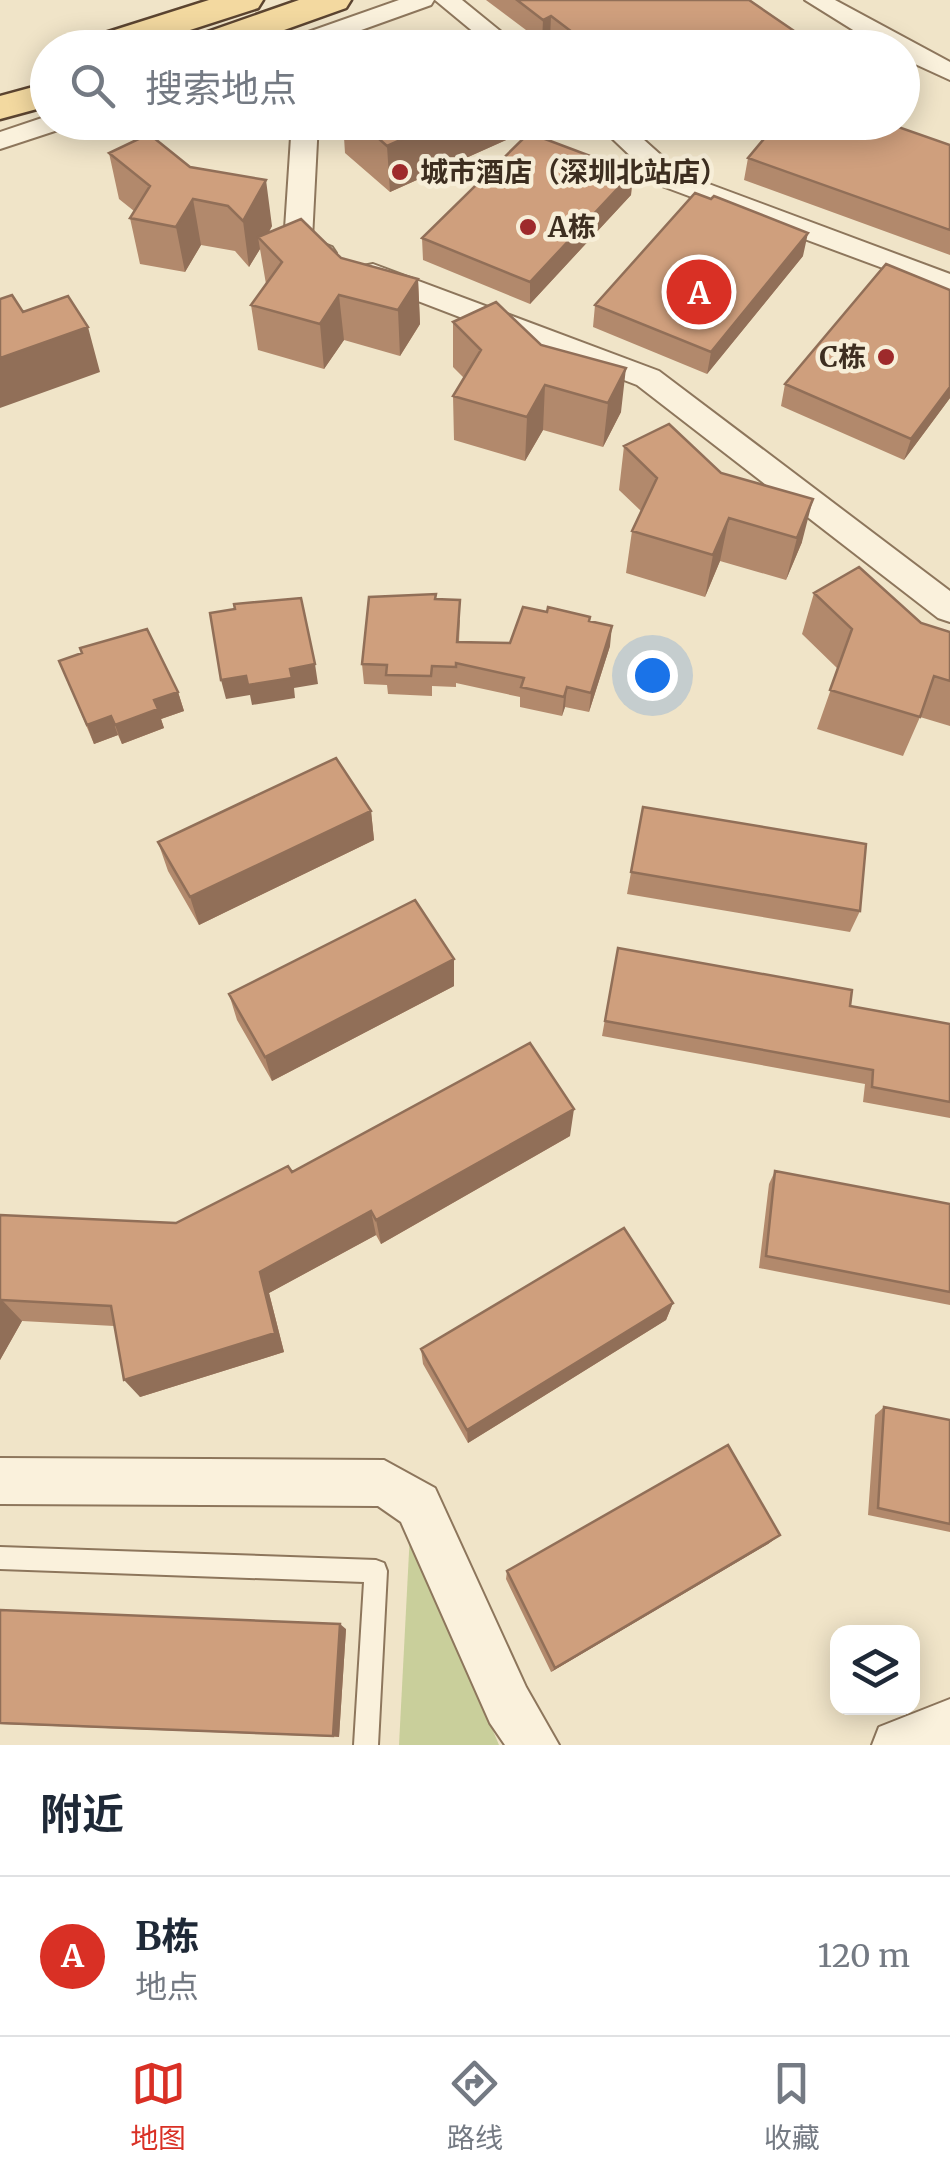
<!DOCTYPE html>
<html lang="zh">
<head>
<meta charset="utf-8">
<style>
	body { margin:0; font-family:Merriweather,"Noto Sans SC",serif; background:#f2f2f3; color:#1f2937 }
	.controls { position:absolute; right:30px; bottom:30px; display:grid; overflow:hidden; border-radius:20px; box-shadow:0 5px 25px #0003 }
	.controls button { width:90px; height:90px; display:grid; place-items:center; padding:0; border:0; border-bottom:2px solid #e0e1e3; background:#fff; color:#1f2937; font:50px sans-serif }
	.you { position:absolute; left:652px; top:675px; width:35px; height:35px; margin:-25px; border:8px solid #fff; border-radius:50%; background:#1a73e8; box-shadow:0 0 0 15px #1a73e833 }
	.badge { display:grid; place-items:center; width:65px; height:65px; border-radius:50%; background:#d93025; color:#fff; font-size:32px; font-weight:700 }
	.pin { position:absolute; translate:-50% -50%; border:5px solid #fff; box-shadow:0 2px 10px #0006 }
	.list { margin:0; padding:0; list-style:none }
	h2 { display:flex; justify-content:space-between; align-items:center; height:130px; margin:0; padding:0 40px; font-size:42px }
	h2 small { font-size:32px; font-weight:400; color:#747a83 }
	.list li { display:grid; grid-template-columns:65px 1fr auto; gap:30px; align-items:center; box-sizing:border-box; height:160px; padding:0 40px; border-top:2px solid #e0e1e3 }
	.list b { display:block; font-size:38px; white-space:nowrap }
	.list p { margin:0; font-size:32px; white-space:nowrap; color:#747a83 }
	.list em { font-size:32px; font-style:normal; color:#747a83 }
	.icon { flex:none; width:55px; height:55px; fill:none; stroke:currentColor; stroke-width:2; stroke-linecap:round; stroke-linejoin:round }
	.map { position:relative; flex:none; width:950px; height:1745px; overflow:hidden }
	.search { position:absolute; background:#fff; box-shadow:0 5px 25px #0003; left:30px; right:30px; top:30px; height:110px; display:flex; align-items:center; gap:25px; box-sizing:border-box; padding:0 35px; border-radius:55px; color:#747a83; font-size:38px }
	.sheet { height:290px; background:#fff }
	nav { display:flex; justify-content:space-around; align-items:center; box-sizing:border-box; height:140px; border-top:2px solid #e0e1e3; background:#fff; font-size:28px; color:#747a83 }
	nav a { display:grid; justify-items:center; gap:5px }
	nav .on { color:#d93025 }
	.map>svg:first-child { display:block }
	.green { fill:#c9cf9b }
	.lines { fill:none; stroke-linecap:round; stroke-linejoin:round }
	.lane-casing { stroke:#8d765c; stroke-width:4 }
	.street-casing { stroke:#8d765c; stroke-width:4 }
	.primary-casing { stroke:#5b4430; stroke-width:5 }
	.lane { fill:#faf1dc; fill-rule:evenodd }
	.street { fill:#faf1dc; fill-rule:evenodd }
	.primary { fill:#f3d9a0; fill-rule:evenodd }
	.wall { fill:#b2896c }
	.shaded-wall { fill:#916f58 }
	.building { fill:#cf9f7d; stroke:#916f58; stroke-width:2.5 }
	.poi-dot { fill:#9e2a2b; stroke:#f7eed8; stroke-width:4 }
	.labels { text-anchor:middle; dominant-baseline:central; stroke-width:9; stroke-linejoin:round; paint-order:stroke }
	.far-poi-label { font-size:28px; font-weight:bold; fill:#3d2e20; stroke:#f7eed8; text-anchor:start }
</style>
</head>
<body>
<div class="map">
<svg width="950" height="1745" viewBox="0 0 950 1745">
	<rect width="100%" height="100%" fill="#f0e4c8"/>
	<path class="green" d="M410 1533 499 1745H399Z"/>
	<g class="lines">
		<g class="lane-casing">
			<path id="lane" d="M0 1547 376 1560 384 1563 387 1571 378 1745H354L364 1582 0 1569Z"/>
		</g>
		<g class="street-casing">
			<path id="street" d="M399 0H434L431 5 311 48H274L277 43Z
				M435 0H462L521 48H493Z
				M805 0H835L950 62V80L902 58V48H882Z
				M48 116V122H68L64 128 0 149V132Z
				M292 122H318L312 239 332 247 336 253 332 259C317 263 293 257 284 244Z
				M595 122H624L682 174 950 274V293L662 186Z
				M373 264 659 371 950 591V622L938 618 637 385 363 280 359 273 363 266Z
				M0 1458 384 1460 435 1488 526 1687 559 1745H505L490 1723 401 1522 378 1506 0 1504Z
				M950 1699V1745H872L879 1727Z"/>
		</g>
		<g class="primary-casing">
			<path id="primary" d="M209 0H263L258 8 134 48H78L83 40Z
				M299 0H351L346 8 234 48H193L191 44 196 36Z
				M48 83V106L0 119V96Z"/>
		</g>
		<use href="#lane" class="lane"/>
		<use href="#street" class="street"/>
		<use href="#primary" class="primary"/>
	</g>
	<path class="wall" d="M486 0H749L819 48H561L550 39 542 42Z
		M343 122H546L390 192 345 153Z
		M662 122H706L679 135Z
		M950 145V255L744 180 748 158Z
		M109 153 190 167 272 226 269 232 341 258 418 279 420 324 400 356 344 340 324 369 258 350 251 305 266 284 260 249 249 267 235 251 201 245 185 272 140 264 130 218 134 211 119 199Z
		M633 172 631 195 530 304 423 260 422 238Z
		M803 256 707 374 593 327 595 305Z
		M453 322 541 345 621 412 603 447 543 430 525 461 454 440 453 396 464 378 453 367Z
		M785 384 950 398 904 460 781 406Z
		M624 446 721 473 802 542 786 580 720 561 705 597 626 573 632 531 641 511 619 490Z
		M814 593 950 632V726L920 717 903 756 817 729 838 669 802 634Z
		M436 599 460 620 459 642 510 643 547 612 590 617V621L610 646 589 712 565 707 562 716 520 707V697L456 683V687L432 686V696L388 694 387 685 364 684 362 664Z
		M59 661 178 692 184 711 161 719 164 728 122 744 118 735 94 744Z
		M643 807 860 911 850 932 627 894Z
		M371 811 374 840 199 925 168 871 158 842Z
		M618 948 850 1006 950 1024V1118L863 1102 865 1084 602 1036Z
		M454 959V986L272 1081 237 1020 229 994Z
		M570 1136 381 1244 376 1235 269 1293 284 1352 140 1397 114 1326 22 1321 0 1360V1215L176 1223 292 1172Z
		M775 1171 950 1204V1305L759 1268 769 1184Z
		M673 1303 666 1320 468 1443 423 1364 421 1349Z
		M884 1407 950 1420V1532L868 1515 875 1415Z
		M780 1535 768 1544 551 1672 506 1579 507 1571Z
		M0 1610 346 1629 339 1737 0 1724Z"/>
	<path class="shaded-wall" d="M551 16 550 39 542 42 543 20Z
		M441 122H546L390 192 387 146Z
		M680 122H706L679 135Z
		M633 172 631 195 530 304V282Z
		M266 180 272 226 263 242 258 237 260 249 249 267 243 221Z
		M193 199 201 245 185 272 176 227Z
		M808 233 803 256 707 374 711 352Z
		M418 279 420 324 400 356 398 310Z
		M339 295 344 340 324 369 320 324Z
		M88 327 100 372 0 408V358Z
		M626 368 621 412 603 447 608 403Z
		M545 385 543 430 525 461 527 417Z
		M950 387V398L904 460 911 439Z
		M813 499 802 542 786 580 797 538Z
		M729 518 720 561 705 597 713 555Z
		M612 626 610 646 589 712 591 693Z
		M315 664 318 684 294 688 295 698 252 705 250 695 226 699 221 680Z
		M567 687 565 707 562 716 564 697Z
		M178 692 184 711 161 719 164 728 122 744 115 725 154 700Z
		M111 716 118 735 94 744 87 725Z
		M371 811 374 840 199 925 190 897Z
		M454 959V986L272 1081 265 1057Z
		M574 1109 570 1136 381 1244 376 1220Z
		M371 1211 376 1235 269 1293 284 1352 140 1397 124 1380 260 1272Z
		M2 1300 22 1321 0 1360V1303Z
		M673 1303 666 1320 468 1443 467 1430Z
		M780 1535 768 1544 551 1672 555 1668Z
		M340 1624 346 1629 339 1737 333 1736Z"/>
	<path class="building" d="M517 0H749L819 48H593L551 16 543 20Z
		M503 40 514 48H484Z
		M360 122H441L387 146Z
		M778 122H884L950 145V230L748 158Z
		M529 133 633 172 530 282 422 238Z
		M149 134 190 167 266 180 243 221 228 206 193 199 176 227 130 218 150 186 109 153Z
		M695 193 711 199 714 196 808 233 711 352 595 305Z
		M301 219 341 258 418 279 398 310 339 295 320 324 251 305 282 262 258 237Z
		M886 264 950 290V387L911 439 785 384Z
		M12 295 23 312 68 296 88 327 0 358V299Z
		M496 302 541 345 626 368 608 403 545 385 527 417 453 396 481 350 453 322Z
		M669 424 721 473 813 499 797 538 729 518 713 555 632 531 657 478 624 446Z
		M859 567 921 623 950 632V681L934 676 920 717 830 690 852 629 814 593Z
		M436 594 435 599 460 600 457 642 510 643 523 607 547 612 548 607 590 617 589 621 612 626 591 693 567 687 564 697 521 687 524 678 456 663V667L432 666 431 676 386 675 387 665 362 664 369 597Z
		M301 598 315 664 290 669 292 678 248 685 246 676 221 680 210 613 235 609 234 604Z
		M147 629 178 692 154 700 158 709 115 725 111 716 87 725 59 661 82 653 80 648Z
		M336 758 371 811 190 897 158 842Z
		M643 807 866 844 860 911 631 872Z
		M415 900 454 959 265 1057 229 994Z
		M618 948 852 990 850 1006 950 1024V1102L872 1087 873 1070 605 1021Z
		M530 1043 574 1109 376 1220 371 1211 260 1272 275 1333 124 1380 111 1306 2 1300 0 1303V1215L176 1223 288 1166 292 1172Z
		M775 1171 950 1204V1292L766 1256Z
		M624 1228 673 1303 467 1430 421 1349Z
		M884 1407 950 1420V1524L878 1508Z
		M728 1445 780 1535 555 1668 507 1571Z
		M0 1610 340 1624 333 1736 0 1723Z"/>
	<g class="poi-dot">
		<circle cx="400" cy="172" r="10"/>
		<circle cx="528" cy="227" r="10"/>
		<circle cx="886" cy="357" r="10"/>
	</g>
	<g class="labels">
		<g class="far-poi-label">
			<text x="420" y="172">城市酒店（深圳北站店）</text>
			<text x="548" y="227">A栋</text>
			<text x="866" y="357" text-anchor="end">C栋</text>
		</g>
	</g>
</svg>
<div class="controls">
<button><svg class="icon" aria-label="layers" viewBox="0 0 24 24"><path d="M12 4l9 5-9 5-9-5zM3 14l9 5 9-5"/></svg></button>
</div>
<div class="you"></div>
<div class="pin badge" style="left:699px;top:292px">A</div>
<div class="search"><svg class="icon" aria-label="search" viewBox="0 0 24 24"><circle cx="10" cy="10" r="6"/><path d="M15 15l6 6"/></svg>搜索地点</div>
</div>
<section class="sheet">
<h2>附近<small></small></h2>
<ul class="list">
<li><span class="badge">A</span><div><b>B栋</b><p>地点</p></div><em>120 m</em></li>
</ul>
</section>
<nav>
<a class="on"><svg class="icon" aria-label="map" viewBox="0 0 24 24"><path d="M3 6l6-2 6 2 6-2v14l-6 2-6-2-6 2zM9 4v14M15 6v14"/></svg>地图</a>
<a><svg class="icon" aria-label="directions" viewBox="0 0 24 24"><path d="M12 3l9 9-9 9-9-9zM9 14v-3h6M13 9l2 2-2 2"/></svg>路线</a>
<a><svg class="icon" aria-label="saved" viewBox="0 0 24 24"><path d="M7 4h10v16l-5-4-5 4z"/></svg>收藏</a>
</nav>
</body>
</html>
